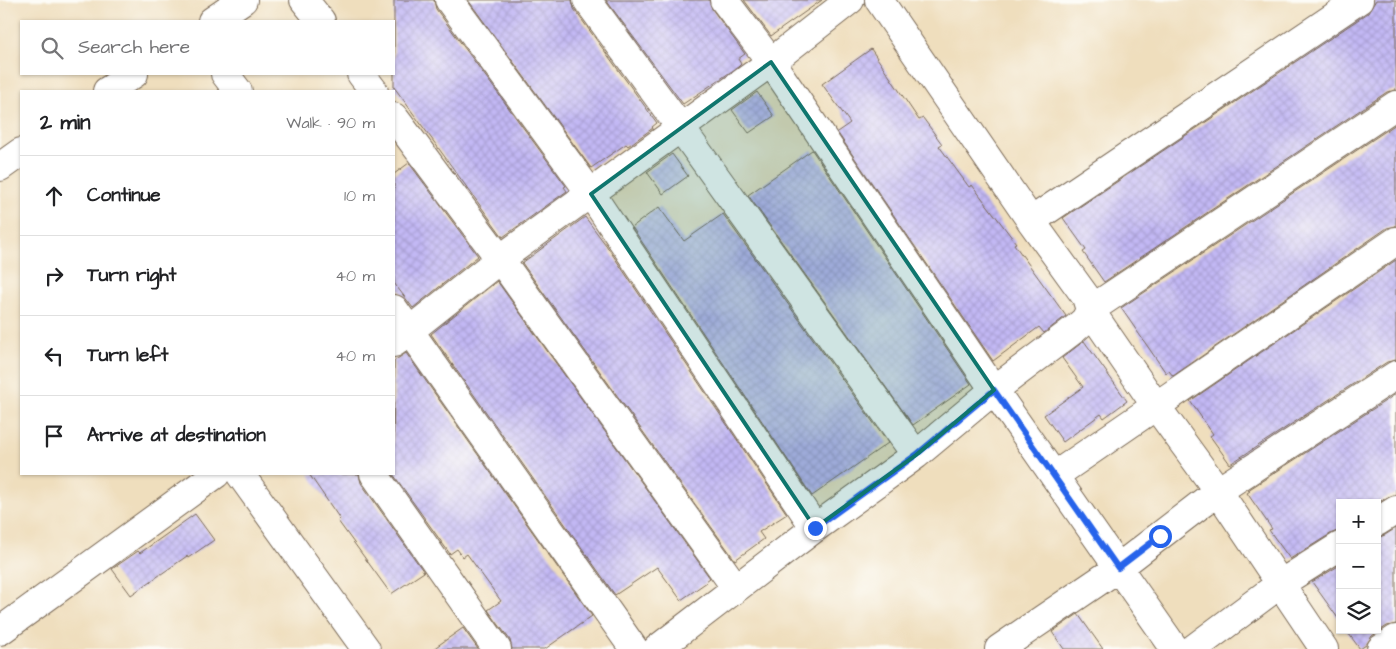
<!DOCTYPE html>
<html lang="en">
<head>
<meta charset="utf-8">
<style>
	body { margin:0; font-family:"Architects Daughter",sans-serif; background:#f6f6f6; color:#202124 }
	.controls { position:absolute; right:15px; bottom:15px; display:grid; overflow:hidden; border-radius:0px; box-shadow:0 1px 4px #0004 }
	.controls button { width:45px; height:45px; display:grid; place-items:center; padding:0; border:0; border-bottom:1px solid #e0e0e0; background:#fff; color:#202124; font:25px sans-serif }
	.stop { position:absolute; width:15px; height:15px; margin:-11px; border:4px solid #2563eb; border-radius:50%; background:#fff }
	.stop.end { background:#2563eb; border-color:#fff; box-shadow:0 1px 5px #0008 }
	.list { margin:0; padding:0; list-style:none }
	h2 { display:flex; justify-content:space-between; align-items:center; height:65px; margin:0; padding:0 20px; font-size:21px }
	h2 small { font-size:16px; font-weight:400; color:#757577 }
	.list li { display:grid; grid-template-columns:32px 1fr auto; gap:15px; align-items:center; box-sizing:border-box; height:80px; padding:0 20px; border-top:1px solid #e0e0e0 }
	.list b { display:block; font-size:19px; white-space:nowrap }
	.list em { font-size:16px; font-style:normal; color:#757577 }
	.icon { flex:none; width:28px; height:28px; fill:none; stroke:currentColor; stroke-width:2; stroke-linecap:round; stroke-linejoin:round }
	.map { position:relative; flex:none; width:1396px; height:649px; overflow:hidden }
	.search { position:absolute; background:#fff; box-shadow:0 1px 4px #0004; left:20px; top:20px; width:375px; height:55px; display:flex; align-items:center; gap:12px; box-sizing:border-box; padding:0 18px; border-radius:0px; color:#757577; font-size:19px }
	.panel { position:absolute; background:#fff; box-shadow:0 1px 4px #0004; left:20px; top:90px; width:375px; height:385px; border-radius:0px }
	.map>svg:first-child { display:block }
	.building { fill:url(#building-cross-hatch) }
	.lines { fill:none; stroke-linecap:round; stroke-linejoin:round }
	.minor-casing { stroke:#7a6956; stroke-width:30 }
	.minor { stroke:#fff; stroke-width:28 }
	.route { stroke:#2563eb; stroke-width:6 }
	.marked { fill:#0f766e; fill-opacity:0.2; stroke:#0f766e; stroke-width:4; stroke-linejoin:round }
</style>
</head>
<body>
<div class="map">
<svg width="1396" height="649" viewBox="0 0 1396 649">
	<defs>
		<pattern id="building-cross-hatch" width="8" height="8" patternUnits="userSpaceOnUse" patternTransform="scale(1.25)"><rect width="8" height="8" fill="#c2b8f4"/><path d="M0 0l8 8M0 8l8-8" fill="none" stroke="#a89ed1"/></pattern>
	</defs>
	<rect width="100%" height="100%" fill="#fdfcf7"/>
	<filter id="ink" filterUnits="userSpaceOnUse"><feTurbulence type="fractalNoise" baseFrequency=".02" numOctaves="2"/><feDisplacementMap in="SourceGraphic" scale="10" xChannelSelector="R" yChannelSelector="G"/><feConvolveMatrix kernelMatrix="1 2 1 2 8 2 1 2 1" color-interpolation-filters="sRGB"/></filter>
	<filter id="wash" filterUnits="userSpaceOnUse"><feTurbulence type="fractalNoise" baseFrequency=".0096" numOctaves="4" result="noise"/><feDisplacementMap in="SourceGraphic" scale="20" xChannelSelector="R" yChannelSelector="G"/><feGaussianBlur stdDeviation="1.12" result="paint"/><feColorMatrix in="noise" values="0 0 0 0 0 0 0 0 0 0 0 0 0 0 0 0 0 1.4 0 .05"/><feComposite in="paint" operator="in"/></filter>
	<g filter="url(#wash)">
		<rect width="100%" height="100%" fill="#efdebd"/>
		<g id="blocks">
			<path class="building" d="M394 0H434L436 9 566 186 564 187 567 191 503 237 394 87Z
				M468 0H572L574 9 657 123 652 127 653 128 628 146 626 144 591 168Z
				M606 0H709L712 9 745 54 738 59 741 64 738 67 683 104Z
				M744 0H822L771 36Z
				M1376 0H1396V90L1387 92 1104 282 1083 252 1086 250 1063 218 1368 13Z
				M871 49 919 120 923 118 942 144 939 146 969 187 972 185 1016 243 1014 244 1066 316 1044 333 1039 327 993 361 837 132 850 123 822 84Z
				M757 92 774 116 749 133 732 110Z
				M1396 124V226L1387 228 1173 376 1169 371 1166 373 1121 308Z
				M812 150 971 384 913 425 748 195Z
				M672 154 688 176 663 194 647 172Z
				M409 163 478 256 413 308 394 283V174Z
				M659 207 684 241 723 214 888 443 812 496 632 227Z
				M585 217 606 245 787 514 759 532 764 539 735 560 522 263Z
				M1396 260V360L1387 362 1230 464 1210 436 1213 434 1190 401Z
				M497 281 710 578 706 581 707 582 681 600 657 567 615 595 431 334Z
				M1084 341 1127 401 1104 418 1101 414 1063 442 1044 415 1083 387 1062 358Z
				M406 353 592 616 545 649H512L510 640 488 610 501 601 467 554 463 557 457 549 450 554 393 474 394 361Z
				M1396 394V494L1388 497 1377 503H1340V530L1332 533 1290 559 1269 530 1272 529 1247 493 1250 491 1248 490Z
				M309 474H359L361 483 424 572 391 594 338 521 340 519Z
				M195 514 214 540 188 558 187 556 131 595 112 569 138 551 140 553Z
				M1396 528V624L1387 626 1372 636 1366 645 1360 649 1346 630H1377V538L1385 535Z
				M1340 565V621L1312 582Z
				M1078 614 1103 649H1064L1052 632Z
				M463 628 478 649H433Z"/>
		</g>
	</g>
	<g filter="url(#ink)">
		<use href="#blocks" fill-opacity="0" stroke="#7a6956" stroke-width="1"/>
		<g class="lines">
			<g class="minor-casing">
				<path id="minor" d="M304 0 321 21
					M449 0 591 194 815 528
					M587 0 680 127 916 455
					M724 0 771 62 994 390 1175 649
					M212 21 243 0
					M225 74 238 91
					M361 74 374 91
					M107 91 134 74
					M394 117 500 259 736 588
					M0 167 21 152
					M1031 221 1359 0
					M394 309 634 649
					M394 343 500 259 771 62 850 0
					M240 474 366 649
					M374 474 497 649
					M1054 476 1396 241
					M1377 522 1396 510
					M0 631 216 474
					M657 649 815 528 916 455 994 390 1076 328 1085 320 1090 310 1086 297 1031 221 879 0
					M999 649 1118 568 1218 491 1396 375
					M1193 649 1280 584 1340 546
					M1324 649 1218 491 1156 406 1090 310 1396 105
					M1381 649 1396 639"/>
			</g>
			<use href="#minor" class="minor"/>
		</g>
	</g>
	<g class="lines" filter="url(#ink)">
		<path class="route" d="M815 528 916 455 994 390 1118 568 1160 536"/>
	</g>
	<path class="marked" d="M771 62 994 390 916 455 815 528 591 194Z"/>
</svg>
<div class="controls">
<button>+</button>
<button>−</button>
<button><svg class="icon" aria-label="layers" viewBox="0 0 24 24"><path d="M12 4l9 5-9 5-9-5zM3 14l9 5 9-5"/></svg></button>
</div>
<div class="stop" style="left:1160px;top:536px"></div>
<div class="stop end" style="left:815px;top:528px"></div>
<div class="search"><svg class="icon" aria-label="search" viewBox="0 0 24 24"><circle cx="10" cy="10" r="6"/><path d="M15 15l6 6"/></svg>Search here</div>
<section class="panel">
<h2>2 min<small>Walk · 90 m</small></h2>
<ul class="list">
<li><svg class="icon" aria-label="ahead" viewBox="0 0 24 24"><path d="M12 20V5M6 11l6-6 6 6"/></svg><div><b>Continue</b></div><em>10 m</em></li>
<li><svg class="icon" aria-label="right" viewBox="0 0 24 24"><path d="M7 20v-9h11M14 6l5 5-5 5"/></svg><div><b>Turn right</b></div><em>40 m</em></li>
<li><svg class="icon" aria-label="left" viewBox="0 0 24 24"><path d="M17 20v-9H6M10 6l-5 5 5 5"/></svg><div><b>Turn left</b></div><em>40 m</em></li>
<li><svg class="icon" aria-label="arrive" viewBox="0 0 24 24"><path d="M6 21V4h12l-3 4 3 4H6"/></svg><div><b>Arrive at destination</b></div></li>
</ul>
</section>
</div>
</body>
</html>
